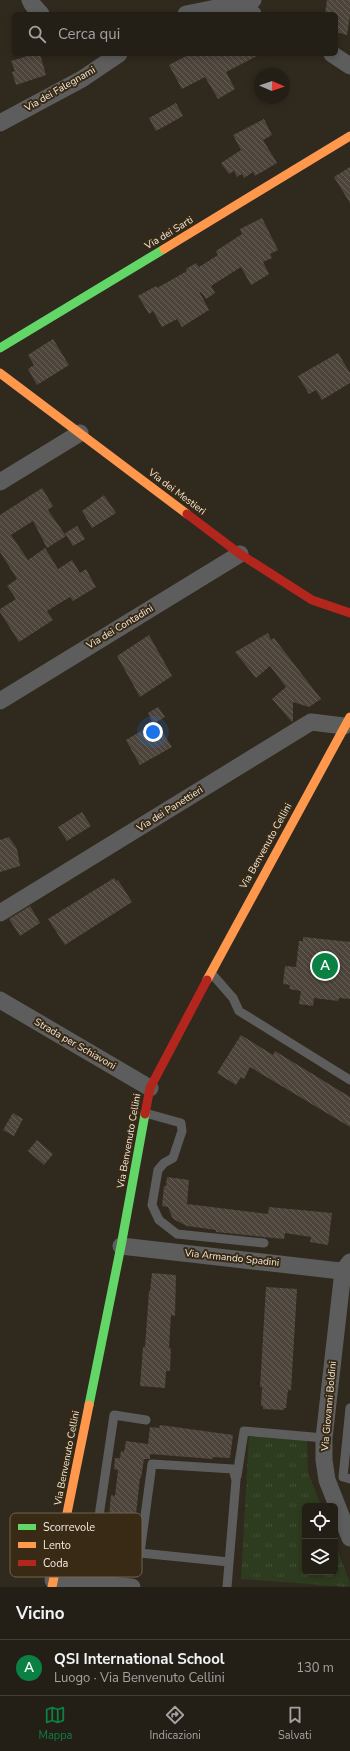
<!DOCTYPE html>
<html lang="it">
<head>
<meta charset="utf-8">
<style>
	body { margin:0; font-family:"Nunito Sans",sans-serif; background:#302c23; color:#f1f3f6 }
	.controls { position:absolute; right:12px; bottom:12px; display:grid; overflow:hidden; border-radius:6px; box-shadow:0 2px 6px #0003 }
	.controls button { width:36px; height:36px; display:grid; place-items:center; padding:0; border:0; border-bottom:1px solid #413d35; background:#241f16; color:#f1f3f6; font:20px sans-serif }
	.compass { position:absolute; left:254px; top:68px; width:36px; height:36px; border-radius:50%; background:#241f16; box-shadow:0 2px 6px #0003; rotate:92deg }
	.you { position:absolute; left:153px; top:732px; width:14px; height:14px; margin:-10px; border:3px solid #fff; border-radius:50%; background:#1a73e8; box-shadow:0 0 0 6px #1a73e833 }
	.badge { display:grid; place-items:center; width:26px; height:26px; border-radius:50%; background:#0b8043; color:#fff; font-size:13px; font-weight:700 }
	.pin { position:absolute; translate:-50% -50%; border:2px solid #fff; box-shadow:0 1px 4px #0006 }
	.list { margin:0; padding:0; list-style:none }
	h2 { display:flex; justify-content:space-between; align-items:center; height:52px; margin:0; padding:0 16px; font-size:17px }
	h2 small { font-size:13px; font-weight:400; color:#a3a2a1 }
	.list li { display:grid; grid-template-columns:26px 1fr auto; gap:12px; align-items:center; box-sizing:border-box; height:56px; padding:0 16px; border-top:1px solid #413d35 }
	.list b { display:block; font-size:15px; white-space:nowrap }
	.list p { margin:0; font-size:13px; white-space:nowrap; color:#a3a2a1 }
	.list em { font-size:13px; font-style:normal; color:#a3a2a1 }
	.icon { flex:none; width:22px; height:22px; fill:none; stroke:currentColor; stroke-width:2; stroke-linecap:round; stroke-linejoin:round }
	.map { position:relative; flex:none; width:350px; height:1587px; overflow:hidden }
	.search { position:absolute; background:#241f16; box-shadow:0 2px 6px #0003; left:12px; right:12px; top:12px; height:44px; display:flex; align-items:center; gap:10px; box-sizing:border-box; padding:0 14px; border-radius:6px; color:#a3a2a1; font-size:15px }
	.sheet { height:108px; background:#241f16 }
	nav { display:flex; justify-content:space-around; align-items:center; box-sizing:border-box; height:56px; border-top:1px solid #413d35; background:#241f16; font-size:11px; color:#a3a2a1 }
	nav a { display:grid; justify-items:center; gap:2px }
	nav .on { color:#0b8043 }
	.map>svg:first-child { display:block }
	.grass { fill:url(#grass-tufts) }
	.building { fill:url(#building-back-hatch) }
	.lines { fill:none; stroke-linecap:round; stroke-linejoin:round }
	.lane { stroke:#5c5d5c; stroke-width:9 }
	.street { stroke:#5c5d5c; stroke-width:17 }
	.fast { stroke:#63d668; stroke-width:9 }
	.slow { stroke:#ff974d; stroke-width:9 }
	.jam { stroke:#b3261e; stroke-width:9 }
	.labels { text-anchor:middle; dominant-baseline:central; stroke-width:4; stroke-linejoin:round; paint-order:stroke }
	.street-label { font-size:10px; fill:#f3eadd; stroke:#382a15 }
	.key { fill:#382a15; stroke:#706451; stroke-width:1 }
	.key-label { font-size:11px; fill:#f3eadd }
</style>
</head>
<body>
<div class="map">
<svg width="350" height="1587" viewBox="0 0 350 1587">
	<defs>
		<pattern id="grass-tufts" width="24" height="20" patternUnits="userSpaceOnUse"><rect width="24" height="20" fill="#2d3b1e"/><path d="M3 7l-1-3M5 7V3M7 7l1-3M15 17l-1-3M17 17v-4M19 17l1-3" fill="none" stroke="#424e34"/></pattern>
		<pattern id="building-back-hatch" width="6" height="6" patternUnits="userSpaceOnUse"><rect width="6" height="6" fill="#4d453c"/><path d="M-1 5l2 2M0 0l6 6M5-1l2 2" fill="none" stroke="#676058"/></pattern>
	</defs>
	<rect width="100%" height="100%" fill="#30291d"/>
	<path class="grass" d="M249 1435 307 1440 308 1472 321 1506H305V1572H335V1543L350 1583 349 1587 241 1579Z"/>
	<path class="building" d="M327 0H350V15L347 35 336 32V14H325Z
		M34 54H40L46 75 16 85 12 72 15 71 11 61Z
		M190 54H261L226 72 235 89 218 99 205 77 182 89 169 65Z
		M176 103 183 116 156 131 149 118Z
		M264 119 272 135 263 140 277 163 255 176 253 172 244 178 242 174 237 177 234 171 229 174 221 163 241 150 233 135Z
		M350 167V203L334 177Z
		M262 218 278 250 270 254 272 258 263 262 269 274 251 285 241 267 211 286 215 293 206 299 201 292 200 293 209 310 182 327 177 319 162 327 153 311 149 314 138 296 156 286 157 288 187 271 186 269 196 263 199 267 218 255 216 251 242 234 240 229Z
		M53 339 69 365 37 385 28 369 34 365 28 355Z
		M338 353 350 373V383L322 400 316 390 309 394 298 376Z
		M42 488 53 506 48 510 66 536 47 548 33 521 11 535 28 560 45 548 58 569 72 560 80 573 86 569 96 587 73 601 70 597 47 611 53 620 19 642 0 612V609L16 599 7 586 17 579 0 552V515Z
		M104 495 116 513 92 528 82 511Z
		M77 526 85 539 73 546 65 533Z
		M268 633 271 640 274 638 321 699 309 707 293 702V721L292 722 272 699 286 687 270 666 256 678 235 652Z
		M149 635 172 676 140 697 117 656Z
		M158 707 165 717 156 722 172 747 140 765 126 740 153 724 148 713Z
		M82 812 91 826 67 841 58 827Z
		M9 837 17 849 20 866 0 872V840Z
		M114 878 116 881 118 880 132 902 65 945 48 919Z
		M30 906 40 923 20 936 9 919Z
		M303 937 350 942V999L339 998 338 1001 314 998 313 1006 299 1004 301 991 289 989 290 985 283 984 285 966 296 967 299 941H303Z
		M241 1035 273 1055 275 1051 350 1097V1127L250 1067 244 1079 241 1077 236 1085 217 1073Z
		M13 1113 23 1119 14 1136 3 1130Z
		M37 1140 53 1154 44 1165 28 1151Z
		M167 1177 189 1180 187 1204 268 1214 269 1207 332 1213 328 1245 310 1242 311 1237 285 1233 284 1239 216 1232V1230L187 1226 175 1220 172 1217 168 1207 162 1206 164 1186H166Z
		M152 1273 176 1275 175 1316 171 1315 169 1348H171L170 1371H166L165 1388 140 1386 143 1347H145L149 1291H150Z
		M266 1287 297 1289 291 1390H288L286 1408H284V1410L263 1409V1406H261L262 1387H260Z
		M160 1425 233 1435 230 1458 213 1457V1459L150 1454V1459H144L141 1478H140L135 1522 131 1521 129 1538 111 1536 113 1518 109 1517 111 1495 115 1496 118 1470 114 1469 115 1458H120L121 1451 124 1452 126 1441 148 1444 150 1427 159 1428Z"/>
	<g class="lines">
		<path class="lane" d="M212 974 233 998 239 1011 350 1080
			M145 1113 181 1123 182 1131 173 1158 164 1163 158 1170 152 1205 159 1220 177 1234 264 1243
			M350 1408 343 1477 350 1479
			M237 1476 244 1431 324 1438
			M140 1553 94 1550 114 1415 146 1420
			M227 1587 236 1480 233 1469 152 1464 140 1553 229 1562"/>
		<path class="street" d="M30 0 32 4 41 14
			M226 6 253 0
			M186 14 216 8 253 14
			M332 54 350 66
			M0 123 82 79 119 54
			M0 482 80 433
			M0 701 240 554
			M0 913 311 722 344 726
			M0 1000 150 1088
			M121 1246 350 1272
			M350 1262 343 1271 324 1438V1460L327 1480 350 1538
			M53 1580 132 1587"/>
		<path class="fast" d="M0 348 164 249
			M89 1405 121 1246 145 1114"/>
		<path class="slow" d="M164 249 350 136
			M0 373 187 514
			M207 980 350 717
			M52 1587 89 1405"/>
		<path class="jam" d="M187 514 240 554 312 600 350 613
			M145 1114 150 1088 207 980"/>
	</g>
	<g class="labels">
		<g class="street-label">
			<text transform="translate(60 89) rotate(-30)">Via dei Falegnami</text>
			<text transform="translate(169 233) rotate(-31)">Via dei Sarti</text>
			<text transform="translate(177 492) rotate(37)">Via dei Mestieri</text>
			<text transform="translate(120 627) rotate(-31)">Via dei Contadini</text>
			<text transform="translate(170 809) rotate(-32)">Via dei Panettieri</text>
			<text transform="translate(266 846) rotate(-61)">Via Benvenuto Cellini</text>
			<text transform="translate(75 1044) rotate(30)">Strada per Schiavoni</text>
			<text transform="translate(129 1141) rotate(-80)">Via Benvenuto Cellini</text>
			<text transform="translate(232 1258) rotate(6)">Via Armando Spadini</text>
			<text transform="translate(329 1406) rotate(-85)">Via Giovanni Boldini</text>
			<text transform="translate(67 1458) rotate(-79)">Via Benvenuto Cellini</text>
		</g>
	</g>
	<rect x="10" y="1513" width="132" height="64" rx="6" class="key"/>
	<rect x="18" y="1524" width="18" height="6" fill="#63d668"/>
	<rect x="18" y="1542" width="18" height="6" fill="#ff974d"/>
	<rect x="18" y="1560" width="18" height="6" fill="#b3261e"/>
	<g class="key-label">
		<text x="43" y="1531">Scorrevole</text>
		<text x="43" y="1549">Lento</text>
		<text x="43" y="1567">Coda</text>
	</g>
</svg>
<div class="controls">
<button><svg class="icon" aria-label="locate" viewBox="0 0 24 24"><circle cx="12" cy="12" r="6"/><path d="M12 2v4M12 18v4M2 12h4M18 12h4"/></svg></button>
<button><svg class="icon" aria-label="layers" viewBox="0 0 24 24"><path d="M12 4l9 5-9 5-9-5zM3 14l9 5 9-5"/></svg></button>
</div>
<svg class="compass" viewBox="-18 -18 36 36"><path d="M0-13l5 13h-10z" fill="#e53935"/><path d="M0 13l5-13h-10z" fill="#a3a2a1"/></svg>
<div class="you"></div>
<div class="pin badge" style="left:325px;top:966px">A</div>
<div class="search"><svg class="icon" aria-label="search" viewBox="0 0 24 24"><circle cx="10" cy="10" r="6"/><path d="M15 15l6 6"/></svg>Cerca qui</div>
</div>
<section class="sheet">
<h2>Vicino<small></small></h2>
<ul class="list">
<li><span class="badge">A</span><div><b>QSI International School</b><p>Luogo · Via Benvenuto Cellini</p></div><em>130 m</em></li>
</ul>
</section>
<nav>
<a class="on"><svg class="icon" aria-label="map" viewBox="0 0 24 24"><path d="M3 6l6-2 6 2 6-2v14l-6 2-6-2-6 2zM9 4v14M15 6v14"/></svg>Mappa</a>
<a><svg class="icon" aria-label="directions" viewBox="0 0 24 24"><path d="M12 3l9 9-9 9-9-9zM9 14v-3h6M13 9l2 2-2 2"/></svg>Indicazioni</a>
<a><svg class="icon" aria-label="saved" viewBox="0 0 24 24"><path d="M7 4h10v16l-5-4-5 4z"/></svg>Salvati</a>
</nav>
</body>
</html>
